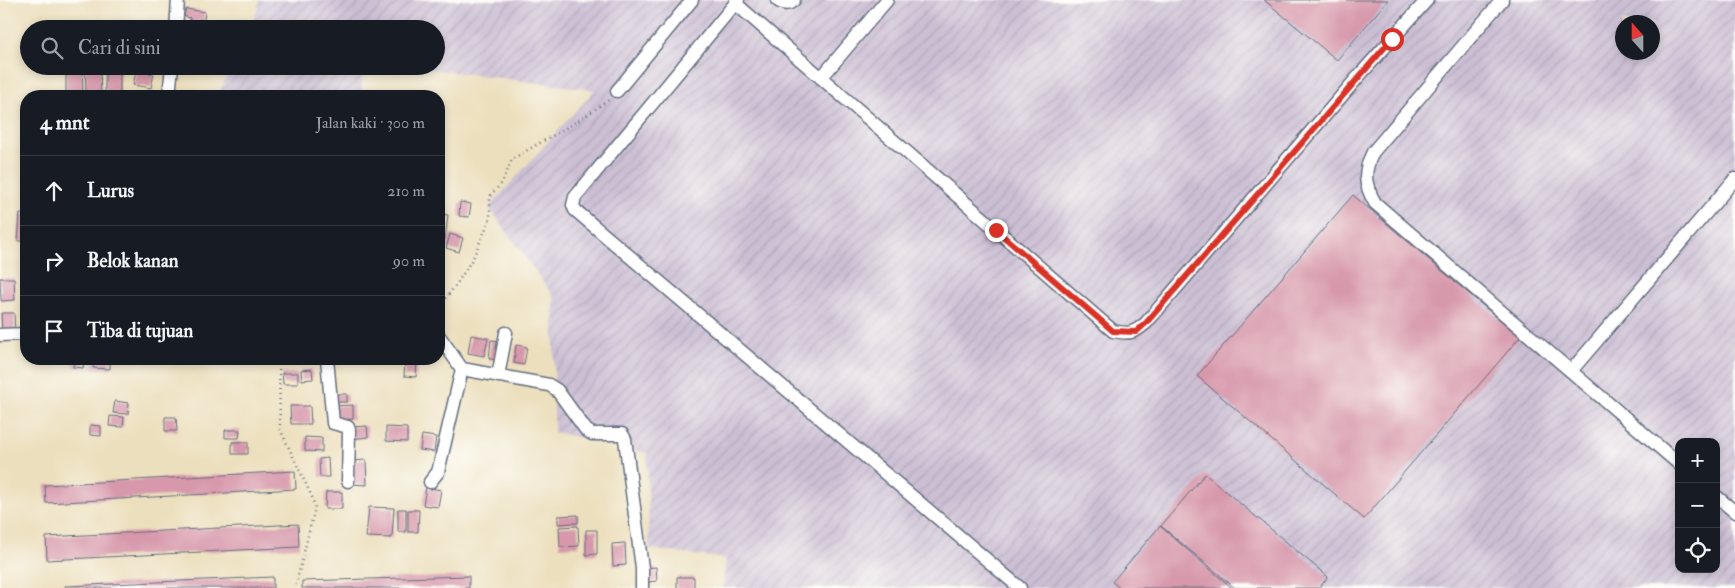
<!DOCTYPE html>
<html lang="id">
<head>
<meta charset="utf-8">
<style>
	body { margin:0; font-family:"IM FELL Double Pica",serif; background:#20242c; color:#f1f3f6 }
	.controls { position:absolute; right:15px; bottom:15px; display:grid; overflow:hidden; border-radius:10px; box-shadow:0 2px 8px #0003 }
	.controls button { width:45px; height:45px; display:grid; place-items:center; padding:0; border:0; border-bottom:1px solid #363941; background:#171b24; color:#f1f3f6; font:25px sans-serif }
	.compass { position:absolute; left:1615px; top:15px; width:45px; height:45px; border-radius:50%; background:#171b24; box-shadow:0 2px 8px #0003; rotate:339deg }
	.stop { position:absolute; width:15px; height:15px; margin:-11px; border:4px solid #d93025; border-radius:50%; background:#fff }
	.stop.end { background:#d93025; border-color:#fff; box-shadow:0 1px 5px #0008 }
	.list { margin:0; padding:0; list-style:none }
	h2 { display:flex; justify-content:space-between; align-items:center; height:65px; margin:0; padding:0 20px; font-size:21px }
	h2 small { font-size:16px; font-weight:400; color:#9ea1a6 }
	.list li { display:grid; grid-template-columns:32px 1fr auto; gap:15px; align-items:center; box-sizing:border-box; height:70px; padding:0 20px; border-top:1px solid #363941 }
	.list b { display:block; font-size:19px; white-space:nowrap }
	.list em { font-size:16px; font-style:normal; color:#9ea1a6 }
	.icon { flex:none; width:28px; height:28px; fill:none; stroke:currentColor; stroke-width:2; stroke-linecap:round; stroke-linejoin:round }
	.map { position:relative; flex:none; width:1735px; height:588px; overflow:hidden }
	.search { position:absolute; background:#171b24; box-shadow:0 2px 8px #0003; left:20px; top:20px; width:425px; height:55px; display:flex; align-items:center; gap:12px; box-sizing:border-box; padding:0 18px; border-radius:28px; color:#9ea1a6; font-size:19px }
	.panel { position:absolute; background:#171b24; box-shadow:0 2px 8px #0003; left:20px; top:90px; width:425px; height:275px; border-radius:20px }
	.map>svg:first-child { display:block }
	.industrial { fill:url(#industrial-furrows); fill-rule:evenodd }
	.building { fill:#d798ab }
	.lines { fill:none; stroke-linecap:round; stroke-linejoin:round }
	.minor-casing { stroke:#646d7f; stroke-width:15 }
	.path { stroke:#646d7f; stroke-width:2.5; stroke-dasharray:1 4; stroke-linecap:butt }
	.minor { stroke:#fff; stroke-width:12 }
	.route { stroke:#d93025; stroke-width:6 }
</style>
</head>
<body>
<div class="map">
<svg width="1735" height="588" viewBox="0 0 1735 588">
	<defs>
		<pattern id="industrial-furrows" width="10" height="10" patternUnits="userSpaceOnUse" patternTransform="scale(1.25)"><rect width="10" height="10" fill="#ccbfd4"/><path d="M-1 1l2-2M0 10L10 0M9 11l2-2" fill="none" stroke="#afa4b8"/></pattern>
	</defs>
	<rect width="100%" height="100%" fill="#fdfcf7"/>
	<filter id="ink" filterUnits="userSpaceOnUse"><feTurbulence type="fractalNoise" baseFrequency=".02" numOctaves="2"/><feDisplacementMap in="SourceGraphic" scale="10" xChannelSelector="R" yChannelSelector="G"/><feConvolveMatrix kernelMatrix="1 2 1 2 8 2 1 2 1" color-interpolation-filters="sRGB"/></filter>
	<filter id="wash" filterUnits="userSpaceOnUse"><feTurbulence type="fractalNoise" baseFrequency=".0096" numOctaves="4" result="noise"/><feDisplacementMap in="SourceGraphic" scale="20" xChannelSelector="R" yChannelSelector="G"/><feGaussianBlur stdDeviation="1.12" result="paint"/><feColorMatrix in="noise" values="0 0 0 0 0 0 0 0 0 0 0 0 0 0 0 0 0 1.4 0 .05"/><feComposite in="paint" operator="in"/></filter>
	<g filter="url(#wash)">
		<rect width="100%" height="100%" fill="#ecdfbd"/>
		<path class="industrial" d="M259 0H1735V588H723L726 559 649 549 647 453 554 432V297L489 207 595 90 406 66H436V29H249L258 9ZM1622 22H1652V52H1622ZM1679 442H1716V569H1679Z
			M232 66H363L361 96H217Z"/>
		<g id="blocks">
			<path class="building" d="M1264 0H1388L1337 60Z
				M186 9 205 12 204 20 199 19 198 26 189 23 190 18 184 16Z
				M66 66H82L83 96H66Z
				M85 66H100L101 96H86Z
				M105 66H120V96H105Z
				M136 71 154 74 151 88 133 85Z
				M1353 195 1520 337 1364 519 1197 376Z
				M460 202 471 204 469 217 459 216Z
				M20 214H26V241H18Z
				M439 214 448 215 445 240 439 239Z
				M450 234 463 238 459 252 446 248Z
				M0 278H14L15 300 1 301Z
				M1 313H14L15 331 2 332Z
				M471 335 488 338 484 356 468 353Z
				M491 340 501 341 499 360 489 359Z
				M516 345 527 347 524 365 514 363Z
				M74 359H84L83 368 73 367Z
				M94 359H110V369L93 368Z
				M405 361H417L416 377 404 376Z
				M312 369 313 379 302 380 301 370Z
				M282 373H298V384H283Z
				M334 394H347V402H334Z
				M115 401 129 403 128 414 113 413Z
				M353 405V419L333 420 332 406Z
				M290 406H310L311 424H291Z
				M110 416 124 417 123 427 109 426Z
				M165 417H176L177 431H165Z
				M90 425 101 426V436L90 435Z
				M367 426 368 437 352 439 351 427Z
				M386 427 407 428V442L386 441Z
				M225 430H240L239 438H225Z
				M422 435 436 437 434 452 420 450Z
				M305 437 322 438V452L305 451Z
				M232 442H248V454H232Z
				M328 458 329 477H320L319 459Z
				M366 460 367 485 351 484 353 461Z
				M295 471 296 489 46 503 45 485Z
				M1205 474 1328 577 1319 588H1235L1161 526Z
				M426 487 441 490 438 507 423 505Z
				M326 492H342V509H325Z
				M369 507 394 508 392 538 366 537Z
				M398 509H406V532H398Z
				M408 510H419L418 532H408Z
				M578 515V523L558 524V516Z
				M298 524 299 547 47 560 46 537Z
				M578 526 579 546 560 547 559 527Z
				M1160 526 1161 527 1232 588H1120L1112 582Z
				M586 530H597V554L586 555Z
				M625 543 626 565 613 566 612 544Z
				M656 567 657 581 648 582 646 568Z
				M469 576V588H302V581Z
				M273 577V588H65V586Z
				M677 577H694V588H677Z"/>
		</g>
	</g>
	<g filter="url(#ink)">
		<use href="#blocks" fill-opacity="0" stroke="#646d7f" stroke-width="1"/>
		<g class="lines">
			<g class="minor-casing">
				<path id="minor" d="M738 0 575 197 573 205 575 210 1020 588
					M777 0C783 5 789 5 794 0
					M1502 0 1373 152C1363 172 1364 184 1375 203L1679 464
					M735 3 1113 331C1129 334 1133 334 1146 323L1358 77 1427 0
					M176 29 178 0
					M821 78 887 0
					M617 91 692 0
					M169 96 172 66
					M0 335 26 334
					M439 336 462 369 549 385 557 390 586 430 592 434H622L625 439 642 568V588
					M327 359 333 423 348 427 349 430 348 481
					M1571 371 1735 179
					M498 376 506 333
					M430 482 438 472 462 369
					M1716 496 1735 512"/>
			</g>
			<path class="path" d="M439 306 456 285 473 258 490 219V196L502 183 512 159 578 121 610 99
				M279 359 280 429 312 497 315 508 295 588"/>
			<use href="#minor" class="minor"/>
		</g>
	</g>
	<g class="lines" filter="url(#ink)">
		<path class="route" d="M996 230 1113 331 1136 332 1146 323 1392 39"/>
	</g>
</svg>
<div class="controls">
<button>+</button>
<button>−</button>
<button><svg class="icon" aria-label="locate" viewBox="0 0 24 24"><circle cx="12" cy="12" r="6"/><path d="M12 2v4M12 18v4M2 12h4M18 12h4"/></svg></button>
</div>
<svg class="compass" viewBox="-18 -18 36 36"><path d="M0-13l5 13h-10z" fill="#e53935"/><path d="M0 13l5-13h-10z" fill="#9ea1a6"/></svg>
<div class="stop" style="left:1392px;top:39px"></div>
<div class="stop end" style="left:996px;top:230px"></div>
<div class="search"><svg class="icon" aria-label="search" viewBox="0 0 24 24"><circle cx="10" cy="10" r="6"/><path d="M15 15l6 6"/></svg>Cari di sini</div>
<section class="panel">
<h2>4 mnt<small>Jalan kaki · 300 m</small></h2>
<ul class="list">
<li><svg class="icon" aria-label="ahead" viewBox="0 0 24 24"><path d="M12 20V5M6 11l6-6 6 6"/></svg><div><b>Lurus</b></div><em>210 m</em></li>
<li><svg class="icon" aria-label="right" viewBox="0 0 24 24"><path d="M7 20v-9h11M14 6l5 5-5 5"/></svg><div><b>Belok kanan</b></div><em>90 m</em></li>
<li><svg class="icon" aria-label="arrive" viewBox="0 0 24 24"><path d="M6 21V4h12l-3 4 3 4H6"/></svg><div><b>Tiba di tujuan</b></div></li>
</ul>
</section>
</div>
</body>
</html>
